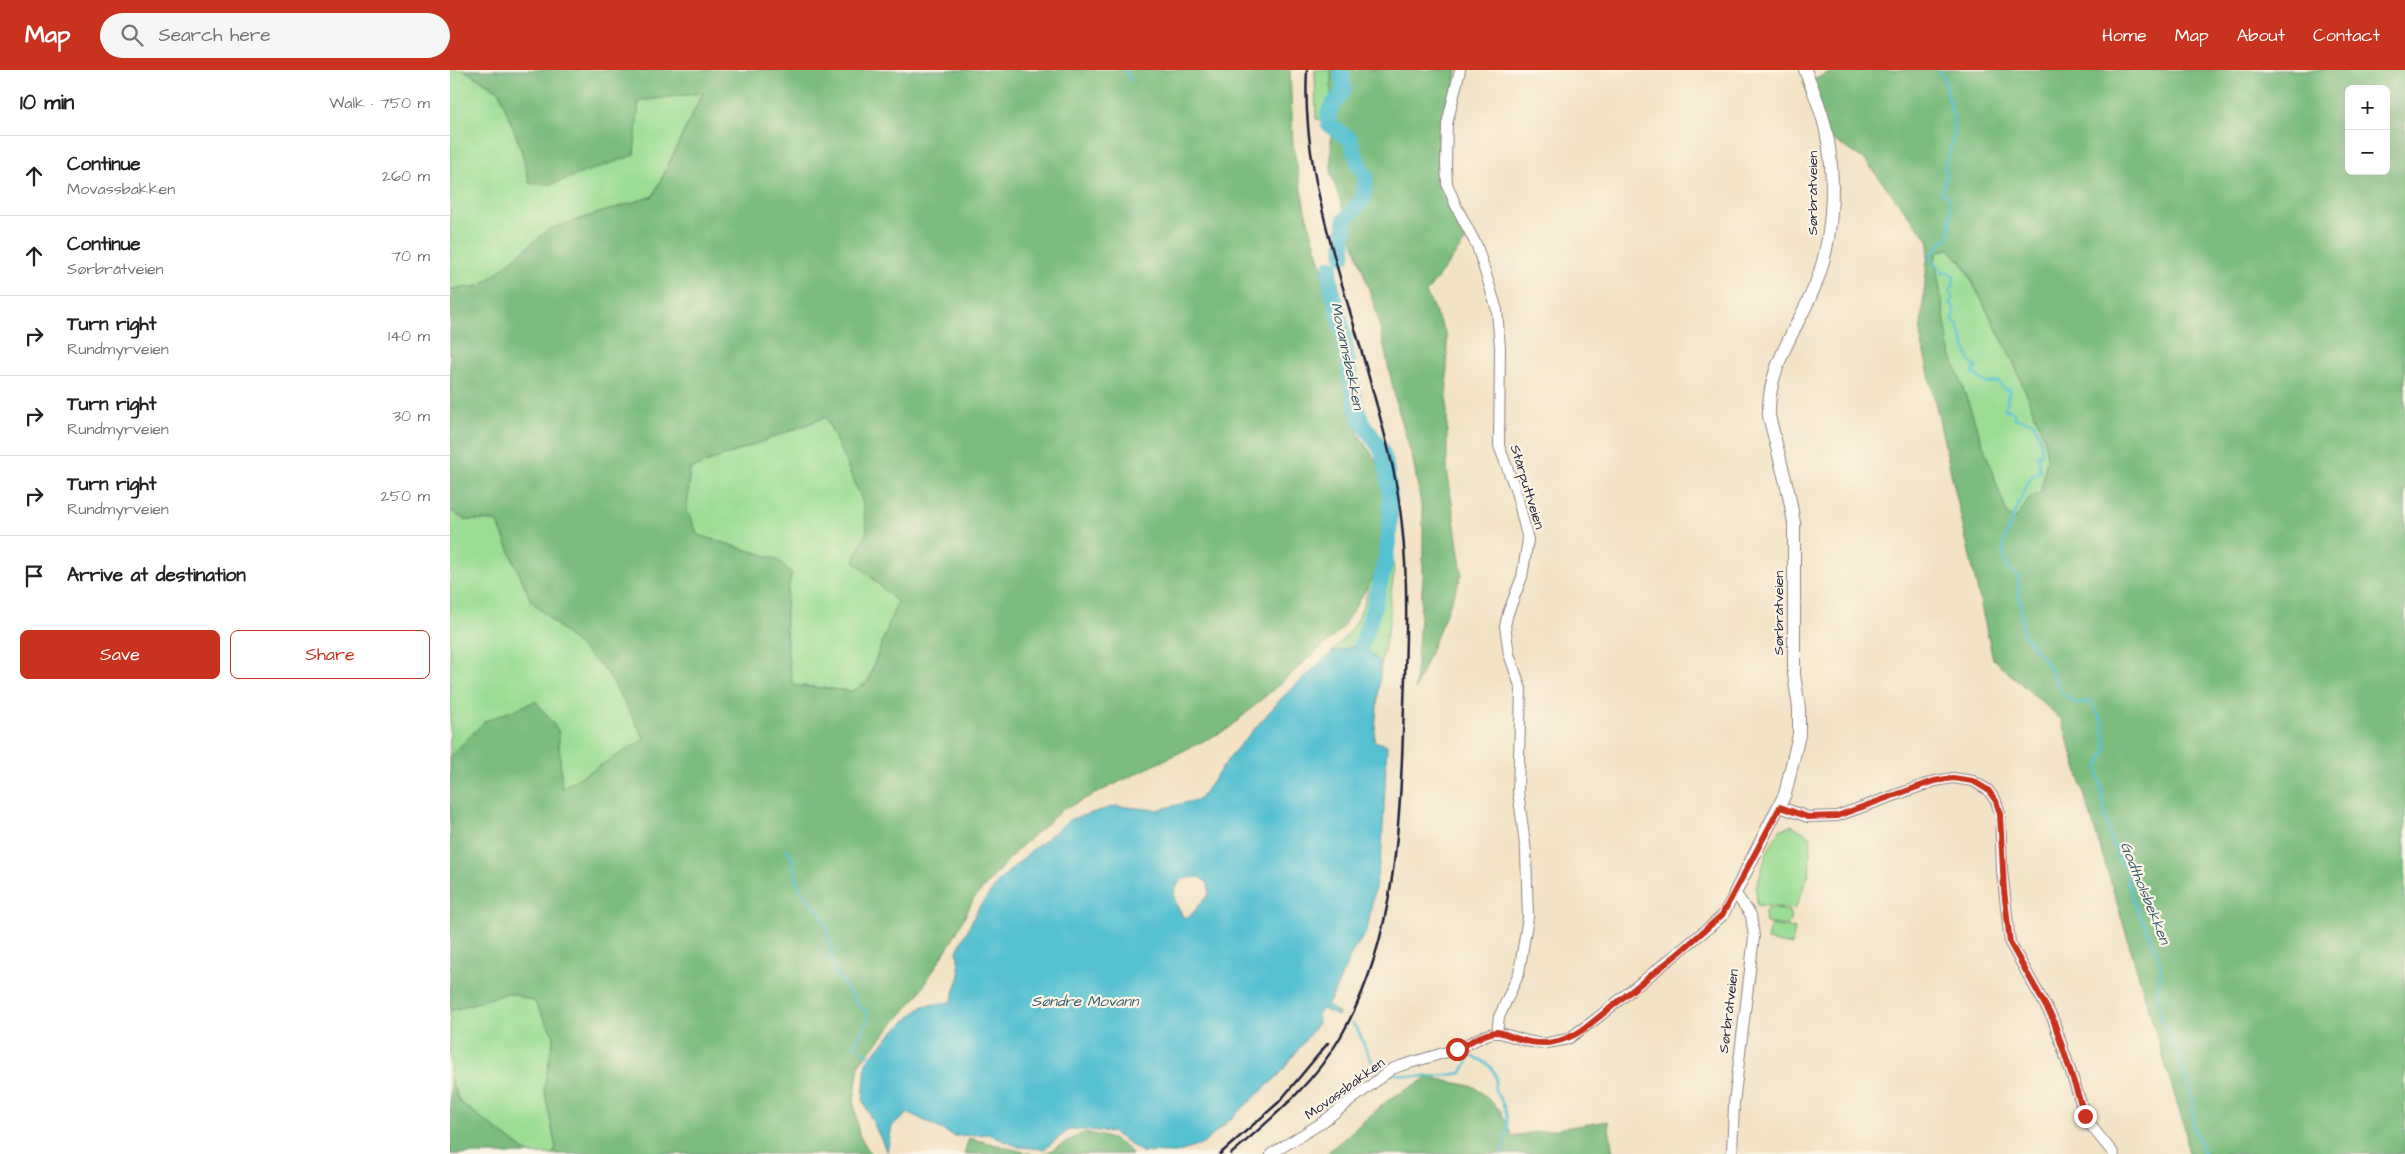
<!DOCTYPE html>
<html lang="en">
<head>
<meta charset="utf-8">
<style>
	body { margin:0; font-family:"Architects Daughter",sans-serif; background:#f6f6f6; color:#202124 }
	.controls { position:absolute; right:15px; top:15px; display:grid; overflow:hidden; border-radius:8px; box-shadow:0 5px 20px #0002 }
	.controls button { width:45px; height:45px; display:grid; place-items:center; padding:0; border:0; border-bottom:1px solid #e0e0e0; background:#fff; color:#202124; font:25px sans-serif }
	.stop { position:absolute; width:15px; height:15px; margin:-11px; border:4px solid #c8321e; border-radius:50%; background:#fff }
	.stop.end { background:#c8321e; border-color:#fff; box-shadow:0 1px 5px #0008 }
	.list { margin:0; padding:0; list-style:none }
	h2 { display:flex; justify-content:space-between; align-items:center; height:65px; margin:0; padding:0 20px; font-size:21px }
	h2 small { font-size:16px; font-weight:400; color:#757577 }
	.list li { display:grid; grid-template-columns:32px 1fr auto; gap:15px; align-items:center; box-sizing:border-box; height:80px; padding:0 20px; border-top:1px solid #e0e0e0 }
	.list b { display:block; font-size:19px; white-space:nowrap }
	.list p { margin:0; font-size:16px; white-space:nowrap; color:#757577 }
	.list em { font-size:16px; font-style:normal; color:#757577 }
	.actions { display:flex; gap:10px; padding:15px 20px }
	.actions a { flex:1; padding:11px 0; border:1px solid #c8321e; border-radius:8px; text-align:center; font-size:18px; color:#c8321e }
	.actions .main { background:#c8321e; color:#fff }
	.icon { flex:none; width:28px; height:28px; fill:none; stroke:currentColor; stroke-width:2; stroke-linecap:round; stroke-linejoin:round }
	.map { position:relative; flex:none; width:1955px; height:1084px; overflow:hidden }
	header { display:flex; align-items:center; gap:30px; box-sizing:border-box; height:70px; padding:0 25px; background:#c8321e; color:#fff }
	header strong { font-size:24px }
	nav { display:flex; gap:28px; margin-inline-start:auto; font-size:18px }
	.search { width:350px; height:45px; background:#f6f6f6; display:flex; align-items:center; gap:12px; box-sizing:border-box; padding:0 18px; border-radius:28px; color:#757577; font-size:19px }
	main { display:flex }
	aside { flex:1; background:#fff }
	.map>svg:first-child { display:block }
	.green { fill:#9bdd94; stroke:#5e8068 }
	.forest { fill:#7cbc7e; stroke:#4f6f5c; fill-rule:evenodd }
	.water { fill:#56c1d1; stroke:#3c7286; fill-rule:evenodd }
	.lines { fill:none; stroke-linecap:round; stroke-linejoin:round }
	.stream { stroke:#56c1d1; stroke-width:2.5 }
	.river { stroke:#56c1d1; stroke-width:16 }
	.minor-casing { stroke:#8a8280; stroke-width:12 }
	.tertiary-casing { stroke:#8a8280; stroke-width:14 }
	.minor { stroke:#fff; stroke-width:10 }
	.tertiary { stroke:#fff; stroke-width:12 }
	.rail { stroke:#22223b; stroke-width:2.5 }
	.route { stroke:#c8321e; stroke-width:6 }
	.labels { text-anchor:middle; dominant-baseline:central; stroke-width:4.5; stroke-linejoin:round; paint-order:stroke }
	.street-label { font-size:14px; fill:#22223b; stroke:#fcf5e5 }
	.water-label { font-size:15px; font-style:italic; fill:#345a70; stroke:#fcf5e5 }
</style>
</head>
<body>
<header>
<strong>Map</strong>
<div class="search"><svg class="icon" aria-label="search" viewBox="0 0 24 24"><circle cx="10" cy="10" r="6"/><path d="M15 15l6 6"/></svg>Search here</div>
<nav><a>Home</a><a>Map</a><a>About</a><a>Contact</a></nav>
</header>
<main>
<aside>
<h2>10 min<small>Walk · 750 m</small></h2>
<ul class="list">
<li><svg class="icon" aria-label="ahead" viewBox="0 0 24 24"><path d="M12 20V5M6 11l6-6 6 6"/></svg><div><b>Continue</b><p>Movassbakken</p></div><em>260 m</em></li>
<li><svg class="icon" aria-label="ahead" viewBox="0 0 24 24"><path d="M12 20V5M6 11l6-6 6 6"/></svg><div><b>Continue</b><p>Sørbråtveien</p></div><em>70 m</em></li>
<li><svg class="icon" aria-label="right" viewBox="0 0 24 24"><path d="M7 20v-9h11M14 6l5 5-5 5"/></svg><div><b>Turn right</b><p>Rundmyrveien</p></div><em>140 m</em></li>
<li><svg class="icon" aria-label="right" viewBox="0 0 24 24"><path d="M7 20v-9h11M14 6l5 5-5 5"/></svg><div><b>Turn right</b><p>Rundmyrveien</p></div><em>30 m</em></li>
<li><svg class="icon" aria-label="right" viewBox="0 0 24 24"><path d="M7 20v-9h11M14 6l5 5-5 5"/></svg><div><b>Turn right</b><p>Rundmyrveien</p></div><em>250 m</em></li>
<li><svg class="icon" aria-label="arrive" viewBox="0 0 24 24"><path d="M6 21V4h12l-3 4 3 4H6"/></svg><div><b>Arrive at destination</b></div></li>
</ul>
<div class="actions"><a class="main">Save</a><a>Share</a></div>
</aside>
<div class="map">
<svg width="1955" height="1084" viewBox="0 0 1955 1084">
	<rect width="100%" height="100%" fill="#fcf5e5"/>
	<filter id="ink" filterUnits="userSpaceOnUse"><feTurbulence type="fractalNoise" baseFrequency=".02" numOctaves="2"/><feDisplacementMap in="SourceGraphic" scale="10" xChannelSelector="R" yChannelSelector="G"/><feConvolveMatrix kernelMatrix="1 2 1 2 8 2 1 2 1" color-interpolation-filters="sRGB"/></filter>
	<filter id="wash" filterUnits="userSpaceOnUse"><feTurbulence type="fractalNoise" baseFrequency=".0096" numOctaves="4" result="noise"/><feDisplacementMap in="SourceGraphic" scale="20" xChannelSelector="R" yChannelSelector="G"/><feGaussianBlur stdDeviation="1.12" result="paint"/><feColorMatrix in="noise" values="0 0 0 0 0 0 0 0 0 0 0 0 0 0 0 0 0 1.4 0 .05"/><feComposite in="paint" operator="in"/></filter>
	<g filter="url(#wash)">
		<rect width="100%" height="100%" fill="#f3e3c6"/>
		<path class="green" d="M0 0H14L49 21 71 79 80 114 189 30 253 22 203 126 99 159 31 216 0 219Z
			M865 0H912L894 54 866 49Z
			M1499 179 1512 193 1563 291 1594 367 1597 388 1591 423 1580 428 1565 451 1557 444 1499 278 1485 189 1488 181Z
			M376 347 412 430 417 460 405 491 447 532 417 613 402 621 343 615C337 579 331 538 342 503L327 489 248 465 237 440 240 399Z
			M0 440 15 450 47 451 81 531 157 602 195 669 112 719 108 660 0 686Z
			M939 446 944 504 940 529V550L931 593 912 575 881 583 898 564 908 549 915 531 929 474Z
			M1342 755 1361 767 1359 803 1345 839 1307 835 1306 818 1318 780 1330 760Z
			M1318 838 1339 841 1341 848 1337 856 1316 853 1315 842Z
			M1320 855 1345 859 1342 875 1317 870Z
			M58 922 84 931 104 966 94 1018 106 1080 102 1084H79L9 1031 0 1008V941Z"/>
		<path class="forest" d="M14 0H840L843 74 855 140 884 238 908 364 929 395 937 442 925 505 890 561 778 659 612 740 566 781 523 830 506 864 468 925 409 994 404 1032 409 1065 421 1084H102L106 1079 94 1018 104 966 84 931 58 923 0 941V686L35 651 86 631 108 660 112 718 195 669 157 602 81 531 47 451 15 450 0 440V219L31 216 99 159 203 126 253 23 189 31 184 85 102 114H80L71 79 49 21ZM376 347 412 430 417 460 404 491 447 532 417 613 402 621 343 615C336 579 331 538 342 503L327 489 248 465 237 440 240 399Z
			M881 0H1007L993 110 998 132 1020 165 976 223 997 266V398L1012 505 965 619 973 507V446L963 390 946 332 927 244 881 103Z
			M1388 0H1955V1084H1738L1736 1063 1612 650 1543 589 1470 265 1479 171 1414 89 1375 65 1353 12ZM1899 19H1936V101H1899ZM1499 179 1513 193 1563 291 1594 367 1597 388 1591 422 1580 428 1565 450 1557 444 1499 278 1485 189 1488 181Z
			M979 1007 1025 1017 1050 1040 1062 1066 1158 1051 1163 1084H876L938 1030Z
			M0 1008 9 1031 79 1084H0Z
			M633 1063C654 1065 668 1069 683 1084H595Z
			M519 1068 582 1084H514Z"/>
		<path class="water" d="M912 574 931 593 924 671 937 675 932 779 917 861 901 884 881 930 877 934 889 944 888 946 873 939C867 943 867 947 868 953L829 1005 753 1074 726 1083 692 1082 662 1062 620 1059 594 1079 569 1077 538 1064 505 1066 459 1043 442 1056 437 1082 413 1031 416 992 444 961 473 936 501 932 510 905 507 881 529 837 552 808 581 781 621 749 666 736 707 740 750 729 782 684 831 629 881 583ZM749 807 758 813 759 824 739 847H733C724 830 719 825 732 809Z"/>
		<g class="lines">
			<path class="stream" d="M675 0 681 10
				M1489 0 1494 6 1503 48V70L1495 96 1496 108 1492 122C1494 124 1497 125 1499 127 1502 130 1499 158 1500 165L1480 186C1482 194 1490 195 1492 203L1498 202 1504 206 1503 217 1499 219 1503 230 1500 234 1504 236 1503 251 1508 255 1520 292 1526 297 1523 303 1536 313 1549 312 1554 319H1560L1555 339 1564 342V348L1583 352C1589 363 1592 371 1592 384H1588L1590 401 1581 407 1560 454 1553 479 1557 497 1568 506 1574 565 1600 597 1612 624 1628 634 1640 631 1653 652 1656 679 1648 699 1659 763 1668 788 1677 800 1678 812 1685 835 1706 879 1711 896 1708 923 1711 948 1730 990 1743 1031V1055L1754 1084
				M337 779 343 789 349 818 373 846 380 870 384 900 403 928 418 944C418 955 409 965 405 976
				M902 953C917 968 913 992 935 1000
				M412 980 421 987
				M942 1003C965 1009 989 1007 1012 1003L1020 986C1031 989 1044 996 1046 1008 1046 1012 1044 1016 1045 1020 1046 1024 1050 1027 1051 1030 1061 1049 1058 1066 1051 1084"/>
			<path class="river" d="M891 0 894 18C889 33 874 37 879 55L900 69 909 95 916 106 913 129 895 150 893 186
				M881 197C877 208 884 226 887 238 898 273 898 316 911 349 916 363 931 373 934 388 950 449 932 517 912 574"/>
		</g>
	</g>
	<g filter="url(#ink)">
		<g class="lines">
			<g class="minor-casing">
				<path id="minor" d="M1010 0 997 54 996 94 997 114 1006 136 1027 176 1047 240 1050 278 1049 376 1066 421 1078 470 1072 507 1058 543 1055 556 1059 584 1071 619 1068 721 1076 782 1078 847 1069 903 1049 947 1047 962
					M1330 737 1358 747 1387 746 1485 711 1503 708 1523 711 1538 720 1546 731 1550 744 1552 800 1560 873 1603 949 1637 1051 1664 1084
					M821 1084 870 1054 942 999 950 996 1007 979 1036 965 1047 962 1077 971 1092 974 1118 969 1146 949 1262 855 1273 845 1285 823 1301 845 1304 867 1284 1033 1282 1084"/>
			</g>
			<g class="tertiary-casing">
				<path id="tertiary" d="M1285 823 1335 724 1349 665V638L1344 604V453L1339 425 1319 346C1317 300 1343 265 1361 225 1383 178 1387 112 1376 61 1372 40 1363 20 1355 0"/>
			</g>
			<use href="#minor" class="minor"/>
			<use href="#tertiary" class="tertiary"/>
			<path class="rail" d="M770 1084 829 1032 878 973
				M781 1084C822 1048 863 1015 891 966 948 866 950 748 954 635 957 554 960 473 942 394 927 330 907 267 889 204 870 136 853 71 857 0"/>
		</g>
	</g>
	<g class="lines" filter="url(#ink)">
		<path class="route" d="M1007 979C1019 973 1033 963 1046 962 1053 962 1062 967 1069 969 1093 977 1113 973 1134 959L1230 882 1272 845 1330 737 1358 747 1387 746 1484 711 1503 708 1523 711 1538 720 1546 731 1550 744 1554 820 1560 873 1603 949 1635 1046"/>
	</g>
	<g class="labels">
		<g class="street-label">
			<text transform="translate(1363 123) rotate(-90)">Sørbråtveien</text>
			<text transform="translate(1077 417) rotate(73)">Stårputtveien</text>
			<text transform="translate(1329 543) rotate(-90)">Sørbråtveien</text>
			<text transform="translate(1279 941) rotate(-83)">Sørbråtveien</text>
			<text transform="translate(895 1019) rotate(-36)">Movassbakken</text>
		</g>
		<g class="water-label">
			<text transform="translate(897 286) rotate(78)">Movannsbekken</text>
			<text transform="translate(1695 823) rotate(68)">Godtholsbekken</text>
			<text x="635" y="931">Søndre Movann</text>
		</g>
	</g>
</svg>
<div class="controls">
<button>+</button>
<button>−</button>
</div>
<div class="stop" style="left:1007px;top:979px"></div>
<div class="stop end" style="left:1635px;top:1046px"></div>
</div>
</main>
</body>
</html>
